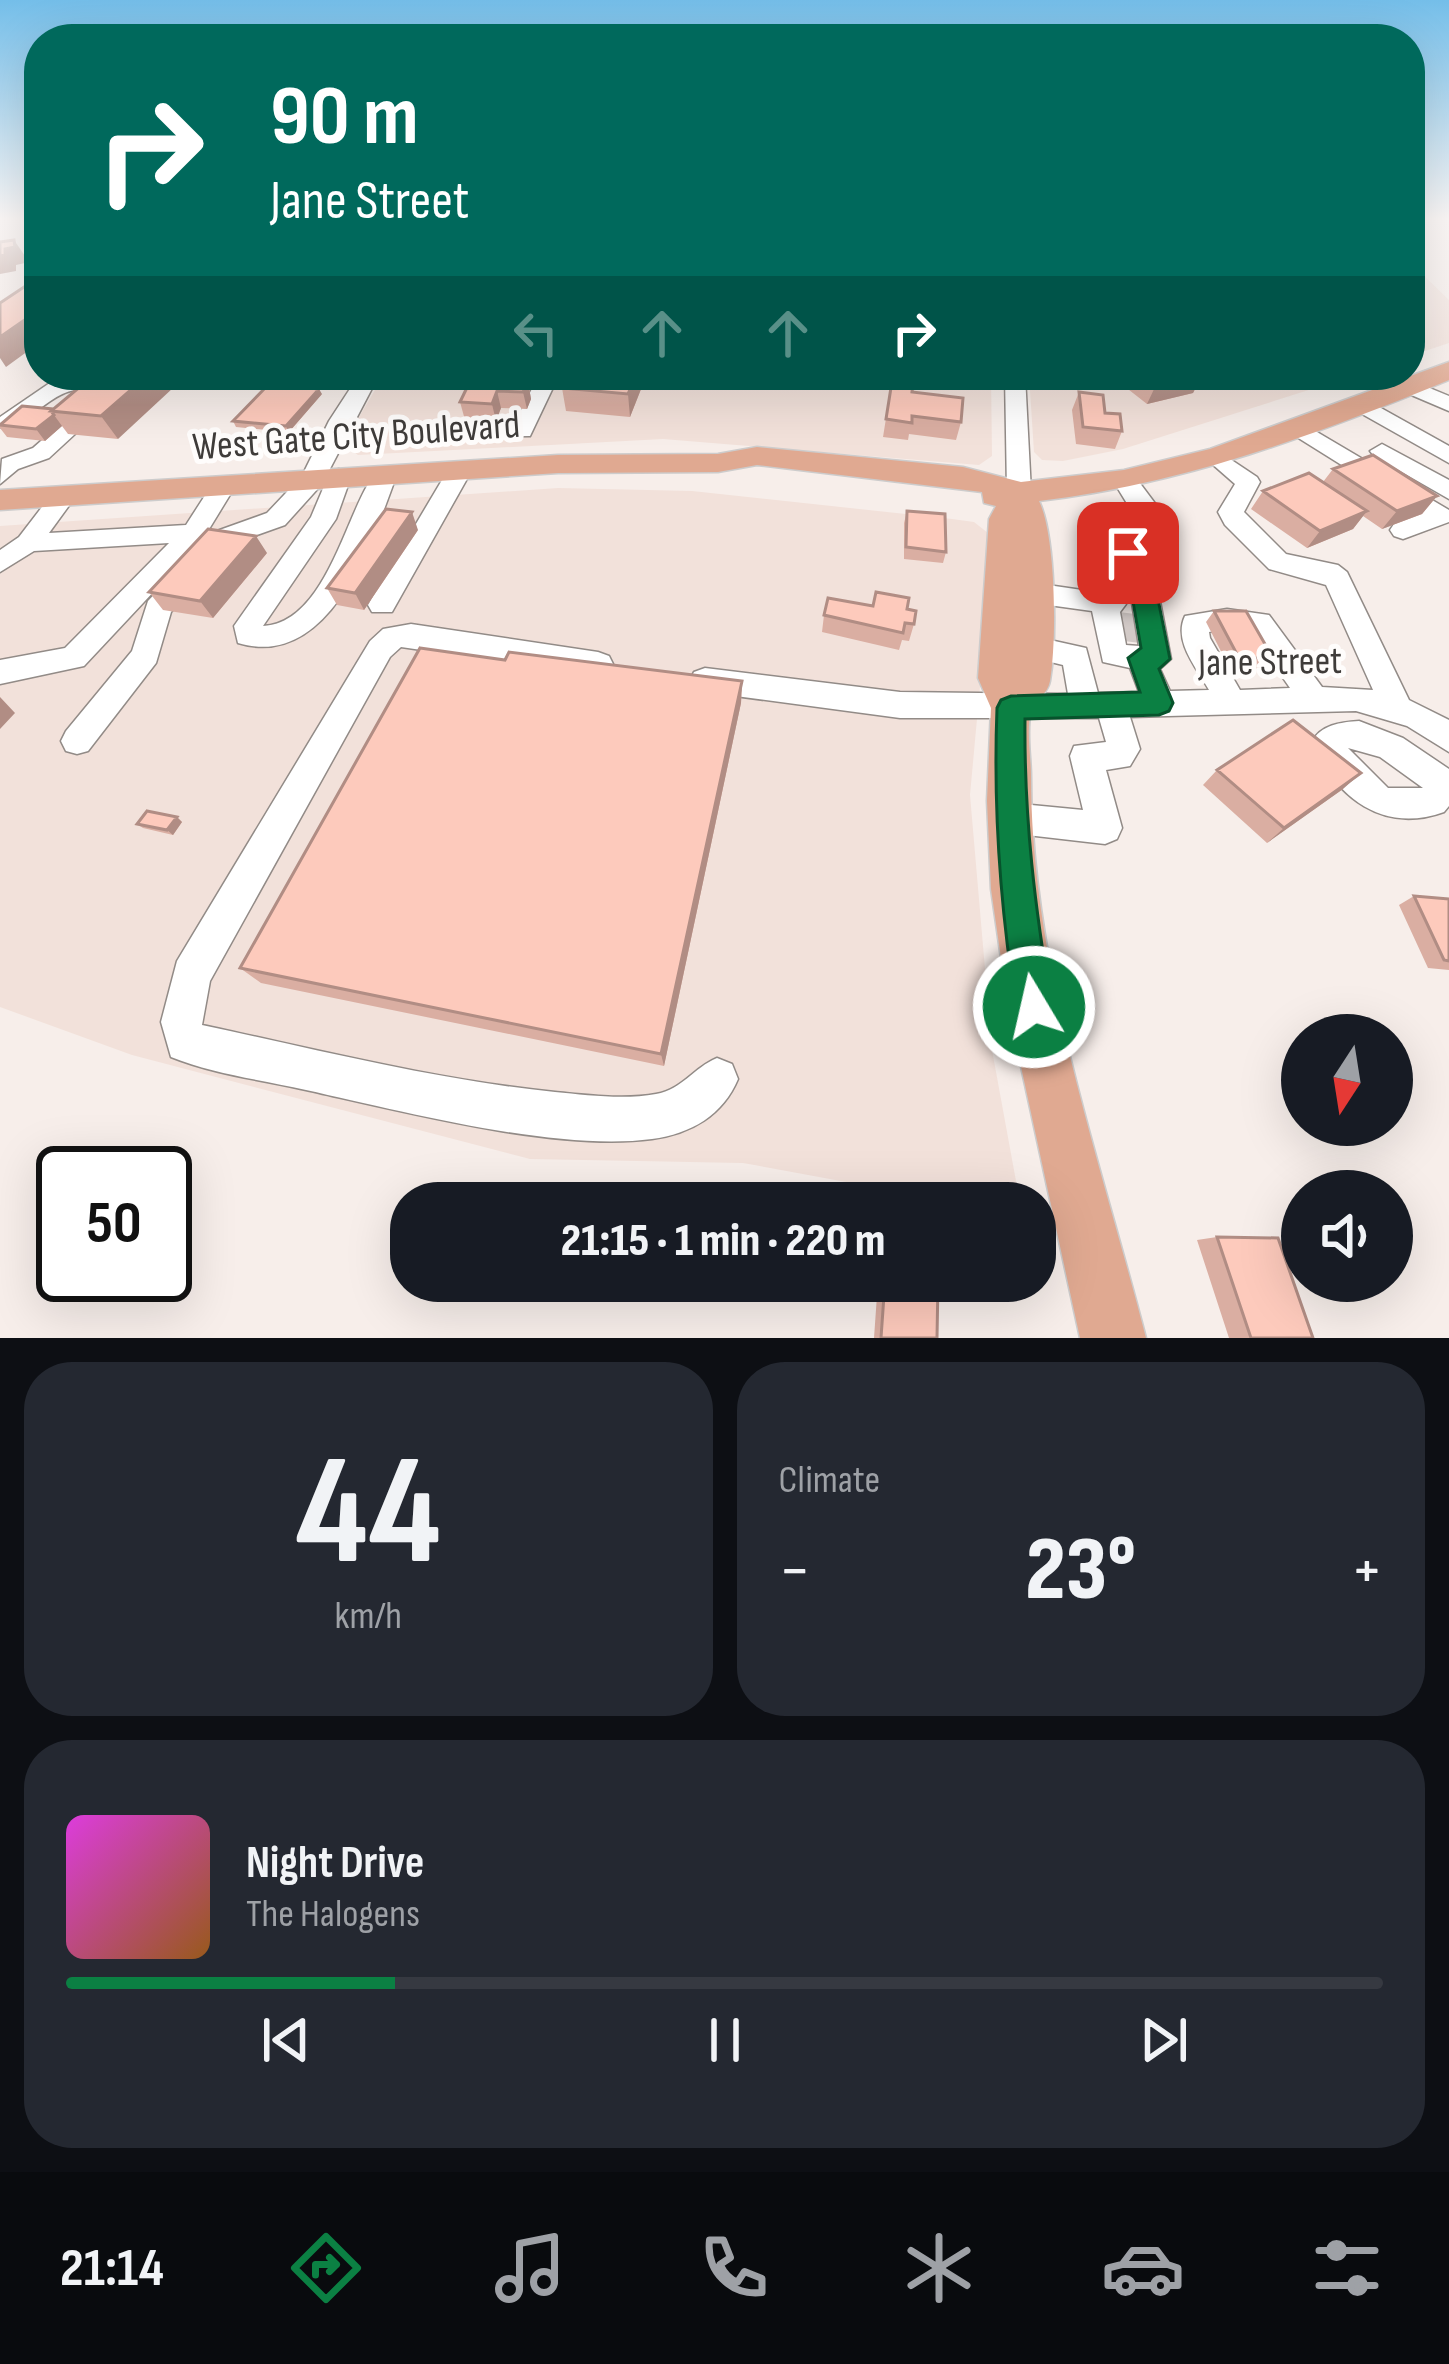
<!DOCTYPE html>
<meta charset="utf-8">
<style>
:root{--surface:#171b24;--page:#242831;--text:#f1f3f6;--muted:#9ea1a6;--line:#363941;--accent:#0b8043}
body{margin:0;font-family:"Sofia Sans Condensed",sans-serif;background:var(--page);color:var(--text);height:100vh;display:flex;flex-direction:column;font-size:45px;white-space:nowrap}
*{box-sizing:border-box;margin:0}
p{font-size:39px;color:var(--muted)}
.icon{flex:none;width:66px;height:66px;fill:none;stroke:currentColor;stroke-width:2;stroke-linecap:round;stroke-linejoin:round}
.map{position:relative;height:1338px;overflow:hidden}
.panel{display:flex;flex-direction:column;gap:24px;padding:24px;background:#0d0f14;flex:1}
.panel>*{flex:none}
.banner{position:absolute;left:24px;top:24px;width:1401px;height:366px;border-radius:48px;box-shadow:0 12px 48px #0002;background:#00695c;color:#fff;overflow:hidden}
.needle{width:78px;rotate:192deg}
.buttons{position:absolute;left:1281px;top:1014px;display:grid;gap:24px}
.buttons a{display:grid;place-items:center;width:132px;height:132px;border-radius:50%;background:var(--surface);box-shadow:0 12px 48px #0002;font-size:60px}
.speed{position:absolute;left:36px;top:1146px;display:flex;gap:24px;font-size:60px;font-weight:700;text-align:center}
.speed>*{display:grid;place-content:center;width:156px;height:156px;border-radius:50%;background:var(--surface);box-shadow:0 12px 48px #0002;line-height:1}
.speed .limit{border:6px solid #111;border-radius:18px;background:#fff;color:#111}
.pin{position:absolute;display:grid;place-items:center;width:102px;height:102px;color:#fff;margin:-51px;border-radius:24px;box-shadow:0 6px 18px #0006}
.me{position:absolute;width:132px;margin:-66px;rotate:351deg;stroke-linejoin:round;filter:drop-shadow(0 0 9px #0008)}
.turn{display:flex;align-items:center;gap:42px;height:252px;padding:0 48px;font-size:54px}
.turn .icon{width:156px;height:156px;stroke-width:2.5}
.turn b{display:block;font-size:84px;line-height:102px}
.lanes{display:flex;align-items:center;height:114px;padding:0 48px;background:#0003;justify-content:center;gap:60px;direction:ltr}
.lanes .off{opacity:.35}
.big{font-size:90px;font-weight:800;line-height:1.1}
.panel .widget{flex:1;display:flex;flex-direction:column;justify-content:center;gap:18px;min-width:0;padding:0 42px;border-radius:48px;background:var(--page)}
.panel .dial{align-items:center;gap:0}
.dial b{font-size:156px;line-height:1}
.song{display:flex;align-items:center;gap:36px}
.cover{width:144px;height:144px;border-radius:18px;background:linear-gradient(135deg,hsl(300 70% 55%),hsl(30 70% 35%))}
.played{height:12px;border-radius:6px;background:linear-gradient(90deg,var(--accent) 25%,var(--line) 25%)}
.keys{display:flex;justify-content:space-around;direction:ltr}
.heat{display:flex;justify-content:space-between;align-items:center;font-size:66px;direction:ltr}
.panel .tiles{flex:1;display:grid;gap:24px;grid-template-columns:1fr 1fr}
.widget:last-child{grid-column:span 2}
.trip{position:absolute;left:390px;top:1182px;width:666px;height:120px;border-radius:48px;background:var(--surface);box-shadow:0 12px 48px #0002;font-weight:800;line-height:120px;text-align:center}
.tabs{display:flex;height:192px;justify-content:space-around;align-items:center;background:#090b0e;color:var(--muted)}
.tabs .icon{width:84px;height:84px}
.tabs .on{color:var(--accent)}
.tabs b{font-size:54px;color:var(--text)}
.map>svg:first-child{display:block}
</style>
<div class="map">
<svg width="1449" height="1338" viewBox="0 0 1449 1338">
<rect width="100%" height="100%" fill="#f7eeea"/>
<path fill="#f2e1da" d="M1410,262L1449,300V343L1410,356Z
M384,375H991L992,456L979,465L663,439L358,455L343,444Z
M1029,375H1356L1123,449L1063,461L1042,460L1034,452Z
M558,488L692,491L952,519L974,522L988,533L993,545L970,795L992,1050L1020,1203H960L743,1163L530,1159L132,1055L0,1007V526Z"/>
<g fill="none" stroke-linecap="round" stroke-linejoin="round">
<path stroke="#d2cac7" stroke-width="28" stroke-dasharray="28 15" stroke-linecap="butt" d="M1108,566L1131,569
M1117,626L1142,629"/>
<defs>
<path id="minor" d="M359,375H379L322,484L285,525L232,544L171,612L156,663L88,751L77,754L66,751L61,741L66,731L132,651L148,601L214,532L267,513L302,476L329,421Z
M539,375H559L530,436L432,437L421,430L432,423L514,424Z
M1005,375H1025L1031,492L1019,500L1007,492Z
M60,376L108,378L113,399L49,458L18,469L0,484L2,459L33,448L91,397V388C44,388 32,430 0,427V417Z
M1410,380L1449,396V411L1402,391L1399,386Z
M1363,398L1449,446V463L1355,410V400Z
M1300,422L1449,510V522L1403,539L1394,536L1390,530L1394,524L1420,514L1292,434V424Z
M1382,444L1449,480V499L1374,456L1370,451Z
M1215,449L1257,477L1260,482L1244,512L1286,554L1338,565L1347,572L1409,700L1449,720V752L1407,726L1356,711L1130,717L1140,749L1130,766L1106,770L1122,828L1117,839L1105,844L1010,833L998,829L993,818L998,807L1010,803L1083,810L1070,756L1074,746L1106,742L1099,718H900L705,692L694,688L690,680L694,672L705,668L900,692L1068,694L1063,665L1022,655L1017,647L1022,639L1032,636L1086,648L1098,693L1139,692L1130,668L1103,662L1092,611L1034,603L1020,593L1034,583L1089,591L1080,533L1084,527L1139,523L1112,479L1124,471L1133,474L1166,518L1160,535L1148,538L1171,659L1160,669L1170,691L1209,690C1196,667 1173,641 1185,616L1227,609L1269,615L1322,687L1373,690L1326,585L1269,569L1225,525L1218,512L1235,484L1203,456ZM1107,542H1122L1139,646L1126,645L1120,612L1126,604L1117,595ZM1227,629L1251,632L1290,688L1240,690L1210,638L1209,632Z
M460,463L472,470L392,612H372L368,605L372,598L448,470Z
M385,467L397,474C373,540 330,671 238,643L234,626L311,517L330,472L339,469L351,477L336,519L263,626C335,623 351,478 385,467Z
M224,477L236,485L203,539L84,666L0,684V660L65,648L169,543L34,551L0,572V550L19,537L55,490L64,488L76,496L49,533L186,525L215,480Z
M411,624L598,652L609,656L613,664L609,672L598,676L401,647L390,657L210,981L202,1025C319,1050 436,1080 555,1092C587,1095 624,1100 656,1094C683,1089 693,1068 717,1058L732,1064L738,1079C723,1115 691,1134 652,1139C557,1152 401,1111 306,1090C262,1080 213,1074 171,1057L161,1022L177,961L370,641L383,629Z
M1359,721L1403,738L1449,769V806L1444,812C1383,834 1336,798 1312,742C1320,725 1341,722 1359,721ZM1348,748L1380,757L1423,788H1388Z"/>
<path id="major" d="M1449,362V380C1315,435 1184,484 1039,501C1056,536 1057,640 1050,681C1048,694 1035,700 1031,712C1026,729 1031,758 1031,776C1031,966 1099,1156 1146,1338H1080L1008,1007L991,889L987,801L991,708L978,678L989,519L996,506L984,503L982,492L757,465L718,472L558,473L0,510V490L558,455L718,454L757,447L963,467L1021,482L1124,470L1210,449Z"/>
</defs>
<use href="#minor" stroke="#928b87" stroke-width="3"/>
<use href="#major" stroke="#cdcccc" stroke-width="3"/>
<use href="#minor" fill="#fff" fill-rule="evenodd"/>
<use href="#major" fill="#e0a991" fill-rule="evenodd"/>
</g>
<path fill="#daaea2" d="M94,375L118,439L68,434L62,426L45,441L7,437L0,428V423L53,409Z
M473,375H532L529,381L505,380L528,382L531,399L527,409L501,408L496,421L465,420L460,402Z
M568,375H645V379L630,417L566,411L562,388Z
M893,375L912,392L961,422L956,440L909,434L908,440L883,437Z
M1110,375H1201L1193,393L1147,404Z
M1079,392L1105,413L1122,431L1115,449L1076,444L1072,410Z
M322,394L289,432L236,427L233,421Z
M1333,469L1437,496L1422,514L1382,529L1363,516L1353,529L1307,548L1251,509L1263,491L1323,482Z
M907,511L946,552L943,563L904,559V523Z
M418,530L364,610L337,605L327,588Z
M267,553L213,618L163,610L149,592Z
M873,606L907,609L914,624L909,641L902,640L899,650L822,632L824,615Z
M1214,611L1273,658L1264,669H1230L1206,622Z
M505,660L742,681L741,703L664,1066L261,983L240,968Z
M1217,770L1343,789L1267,843L1203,785Z
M177,817L182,822L173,835L143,828L137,824Z
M1414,896L1449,899V970L1428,968L1399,905Z
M1217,1237L1313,1338H1229L1197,1240Z
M878,1281H938L937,1338H874Z"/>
<path fill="#b18d84" d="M30,219L39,228V246H36L26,230H30L24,220Z
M14,240L25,256V263L16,265V271L0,274V256Z
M39,310V331H34L39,339V343L6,367L0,358V337Z
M148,375H187L118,439L101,416Z
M636,375H645V379L630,417L628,394Z
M1202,376L1193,393L1147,404L1155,387Z
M528,382L531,399L527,409L523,392Z
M319,389L322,394L289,432L286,426Z
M497,391L501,408L496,421L492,404Z
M54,415L62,426L45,441L36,429Z
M1437,496L1422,514L1382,529L1397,511Z
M1367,511L1353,529L1307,548L1320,531Z
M412,512L418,530L364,610L355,593Z
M256,536L267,553L213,618L200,601Z
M742,681L741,703L664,1066L661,1054Z
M0,697L15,713L0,729Z
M1361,773L1343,789L1267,843L1284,828Z
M177,817L182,822L173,835L167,830Z"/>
<path fill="#fdcabc" stroke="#b18d84" stroke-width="3" d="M24,218H39V228L26,230L30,219L24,220Z
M14,240L15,247L5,249V255L0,256V242Z
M39,277V310L0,337V303Z
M94,375H148L101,416L51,411Z
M473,375H502L499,381L528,382L523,392L497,391L492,404L460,402Z
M568,375H636L628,394L562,388Z
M893,375L914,377L912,392L963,398L961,422L912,416V423L886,419Z
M1140,375H1201L1202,376L1155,387Z
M269,384L319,389L286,426L233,421Z
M1079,392L1103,395L1105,413L1120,414L1122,431L1083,427Z
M22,406L53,409L51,411L54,415L36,429L0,425Z
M1373,455L1437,496L1397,511L1333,469Z
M1309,473L1367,511L1320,531L1263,491Z
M386,509L412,512L355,593L327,588Z
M907,511L945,514L946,552L906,547Z
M208,529L256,536L200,601L149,592Z
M876,592L909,598L907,609L916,611L914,624L905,623L903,633L824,615L828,598L873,606Z
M1214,611H1246L1273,658H1239Z
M420,648L505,660L509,652L742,681L661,1054L240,968Z
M1293,720L1361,773L1284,828L1217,770Z
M147,811L177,817L167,830L137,824Z
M1414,896L1449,899V961L1444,960Z
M1217,1237L1278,1238L1313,1338H1251Z
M885,1281H938L937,1338H881Z"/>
<linearGradient id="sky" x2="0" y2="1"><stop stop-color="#74bee9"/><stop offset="0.54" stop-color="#fbf7f6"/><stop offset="1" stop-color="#fbf7f6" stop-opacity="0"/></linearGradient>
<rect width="1449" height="405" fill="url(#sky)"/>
<path fill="#0b8043" stroke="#07532c" stroke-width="3" d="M1128,545L1146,549L1149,554L1170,659L1159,669L1173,703L1169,711L1159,715L1025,719C1024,818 1035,910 1052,1007L1047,1020L1034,1026L1021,1020L1016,1007C1000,906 993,810 997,708L1001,700L1011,696L1140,692L1128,658L1141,648L1126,561L1116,553Z"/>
<g text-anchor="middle" stroke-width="10" stroke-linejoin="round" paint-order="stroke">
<g font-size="39" fill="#3f3c3a" stroke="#fffdfc">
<text transform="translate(356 434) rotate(-4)" y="14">West Gate City Boulevard</text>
<text transform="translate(1270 660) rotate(-1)" y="14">Jane Street</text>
</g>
</g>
</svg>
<div class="buttons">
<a><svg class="needle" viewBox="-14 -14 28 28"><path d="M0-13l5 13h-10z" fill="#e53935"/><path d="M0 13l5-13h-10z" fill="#9ea1a6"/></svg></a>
<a><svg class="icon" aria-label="sound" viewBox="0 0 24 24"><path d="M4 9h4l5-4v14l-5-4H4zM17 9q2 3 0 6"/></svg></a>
</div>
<div class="speed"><div class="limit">50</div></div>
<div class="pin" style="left:1128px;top:553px;background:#d93025"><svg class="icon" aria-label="arrive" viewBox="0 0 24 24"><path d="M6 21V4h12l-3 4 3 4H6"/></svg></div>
<svg class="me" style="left:1034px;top:1007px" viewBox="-20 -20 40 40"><circle r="17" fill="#0b8043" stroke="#fff" stroke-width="3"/><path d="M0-11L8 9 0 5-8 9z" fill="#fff"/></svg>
<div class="trip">21:15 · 1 min · 220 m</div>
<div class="banner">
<div class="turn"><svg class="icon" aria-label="right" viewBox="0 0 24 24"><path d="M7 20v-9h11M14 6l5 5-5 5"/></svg><div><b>90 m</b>Jane Street</div></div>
<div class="lanes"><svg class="icon off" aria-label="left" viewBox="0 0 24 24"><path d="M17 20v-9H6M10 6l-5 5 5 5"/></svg><svg class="icon off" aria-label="ahead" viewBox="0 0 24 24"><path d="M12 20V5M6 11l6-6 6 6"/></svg><svg class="icon off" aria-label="ahead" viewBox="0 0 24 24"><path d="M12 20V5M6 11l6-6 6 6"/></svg><svg class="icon" aria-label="right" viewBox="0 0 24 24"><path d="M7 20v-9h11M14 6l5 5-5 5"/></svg></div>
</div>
</div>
<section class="panel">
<div class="tiles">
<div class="widget dial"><b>44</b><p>km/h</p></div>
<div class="widget"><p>Climate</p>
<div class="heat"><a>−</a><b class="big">23°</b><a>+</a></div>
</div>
<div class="widget">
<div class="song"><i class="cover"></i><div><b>Night Drive</b><p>The Halogens</p></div></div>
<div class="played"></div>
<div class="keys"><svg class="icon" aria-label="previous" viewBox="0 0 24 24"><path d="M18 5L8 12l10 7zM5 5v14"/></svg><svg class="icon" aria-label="pause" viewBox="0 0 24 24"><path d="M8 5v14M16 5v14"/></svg><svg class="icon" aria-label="next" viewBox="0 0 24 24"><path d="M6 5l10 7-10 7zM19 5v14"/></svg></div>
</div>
</div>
</section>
<nav class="tabs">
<b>21:14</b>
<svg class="icon on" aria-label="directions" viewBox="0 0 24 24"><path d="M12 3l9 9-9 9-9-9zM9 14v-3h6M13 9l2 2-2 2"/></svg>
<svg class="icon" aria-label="music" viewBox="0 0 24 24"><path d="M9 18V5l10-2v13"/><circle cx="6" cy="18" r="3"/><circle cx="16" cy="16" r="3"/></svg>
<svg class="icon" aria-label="phone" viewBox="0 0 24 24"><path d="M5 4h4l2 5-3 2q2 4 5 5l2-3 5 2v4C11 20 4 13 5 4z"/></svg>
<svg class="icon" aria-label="climate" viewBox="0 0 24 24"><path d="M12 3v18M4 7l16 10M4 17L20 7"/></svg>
<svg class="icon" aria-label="car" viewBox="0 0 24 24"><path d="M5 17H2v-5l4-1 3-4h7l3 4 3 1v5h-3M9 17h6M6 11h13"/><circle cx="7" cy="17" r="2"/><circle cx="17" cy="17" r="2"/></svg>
<svg class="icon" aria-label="filters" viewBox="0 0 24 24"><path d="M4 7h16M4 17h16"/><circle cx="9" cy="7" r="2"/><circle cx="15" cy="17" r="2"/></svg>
</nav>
